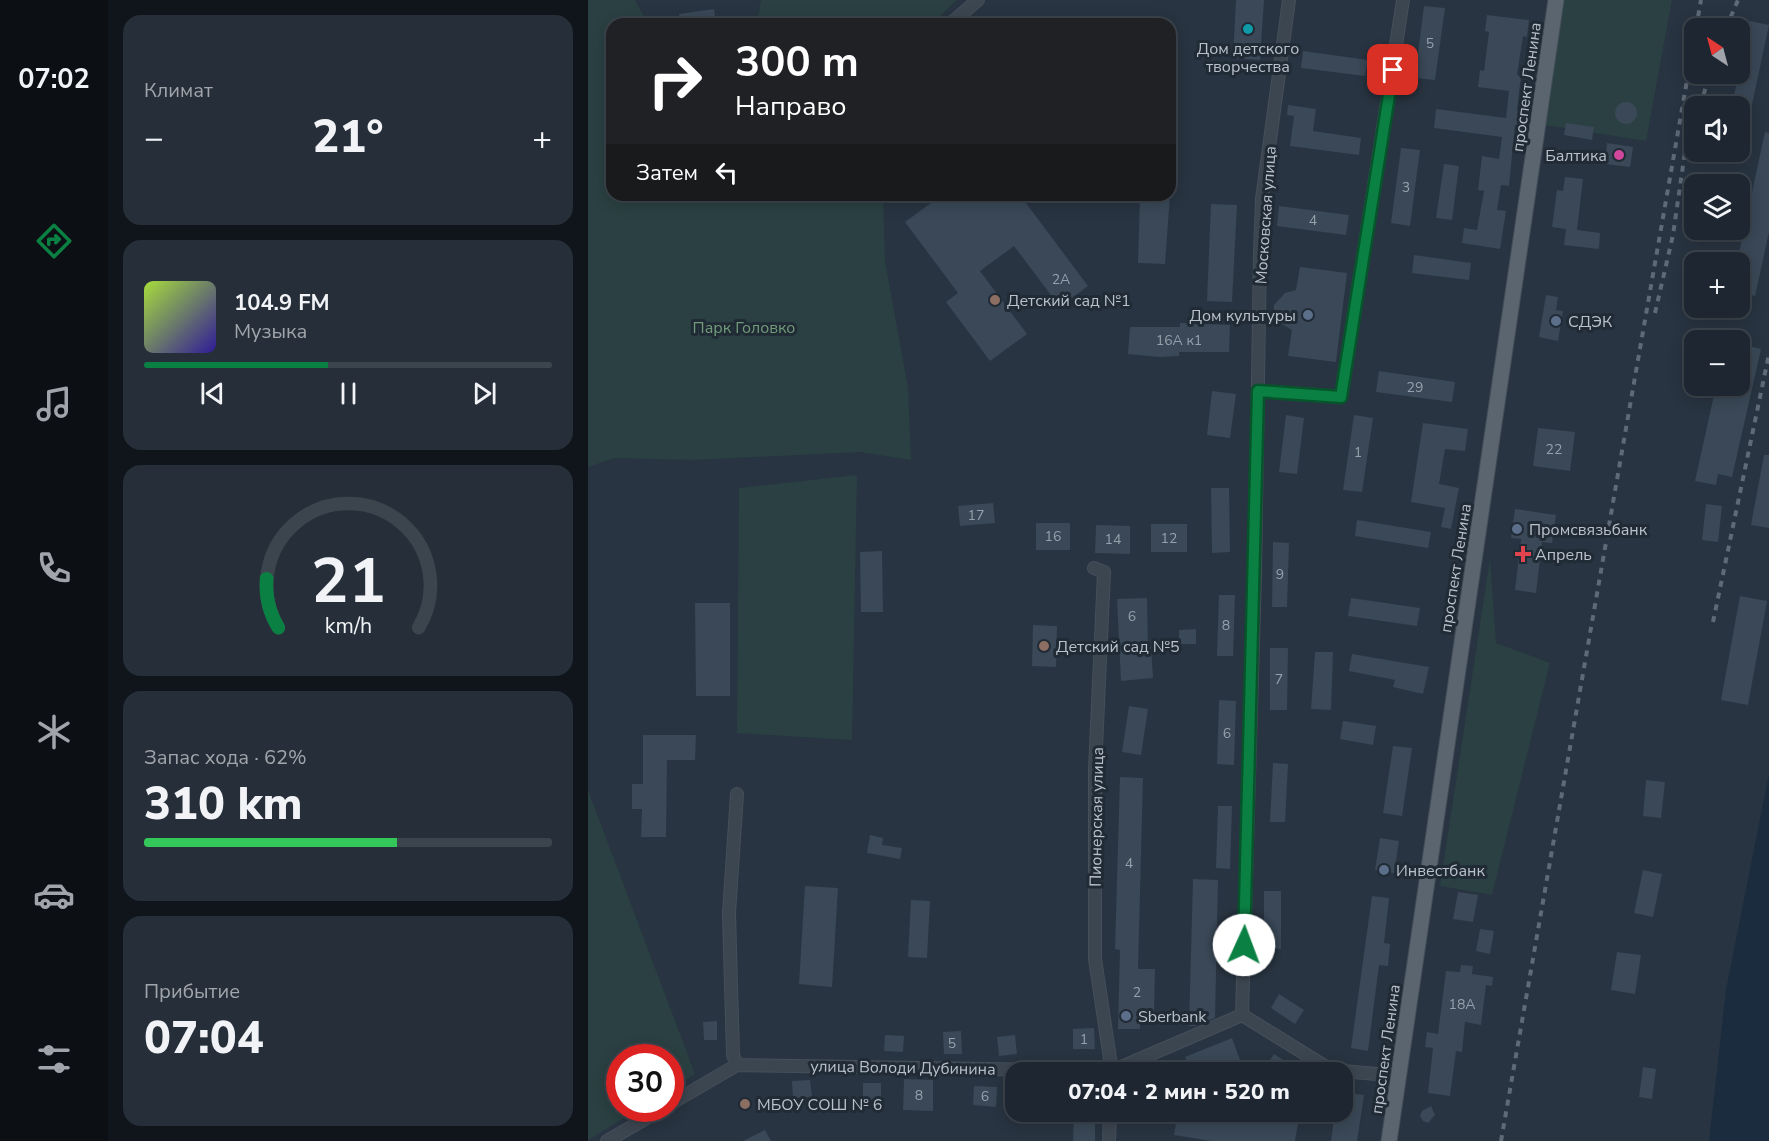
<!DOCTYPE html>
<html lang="ru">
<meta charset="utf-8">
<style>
:root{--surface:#1e2731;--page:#262f39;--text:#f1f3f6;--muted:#a1a5ab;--line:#3c444d;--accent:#0b8043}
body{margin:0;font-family:"Nunito Sans",sans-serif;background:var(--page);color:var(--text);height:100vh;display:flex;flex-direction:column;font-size:22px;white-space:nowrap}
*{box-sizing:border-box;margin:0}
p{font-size:20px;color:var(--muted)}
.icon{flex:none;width:33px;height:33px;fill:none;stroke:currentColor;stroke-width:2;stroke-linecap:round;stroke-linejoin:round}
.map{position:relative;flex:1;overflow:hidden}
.drawer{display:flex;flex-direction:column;gap:15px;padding:15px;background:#10151b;width:480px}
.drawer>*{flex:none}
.hud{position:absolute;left:18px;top:18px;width:570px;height:183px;border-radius:18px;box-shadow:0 3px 15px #0003,0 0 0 2px var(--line);background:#202124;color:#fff;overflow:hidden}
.needle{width:39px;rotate:324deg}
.controls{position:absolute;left:1096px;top:18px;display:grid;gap:12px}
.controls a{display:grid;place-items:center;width:66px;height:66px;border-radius:12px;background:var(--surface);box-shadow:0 3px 15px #0003,0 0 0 2px var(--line);font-size:30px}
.speed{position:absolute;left:18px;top:1044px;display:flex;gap:12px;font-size:30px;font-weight:700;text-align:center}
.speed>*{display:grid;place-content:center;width:78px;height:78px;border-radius:50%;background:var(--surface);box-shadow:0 3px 15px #0003,0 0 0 2px var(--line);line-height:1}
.speed .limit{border:9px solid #d22;background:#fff;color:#111}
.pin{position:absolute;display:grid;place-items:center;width:51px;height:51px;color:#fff;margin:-26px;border-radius:12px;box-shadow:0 3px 9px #0006}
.me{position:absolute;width:66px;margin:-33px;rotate:2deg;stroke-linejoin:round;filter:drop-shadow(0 0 4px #0008)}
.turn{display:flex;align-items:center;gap:21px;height:126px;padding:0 30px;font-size:27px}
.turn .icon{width:78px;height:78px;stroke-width:2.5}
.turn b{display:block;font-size:42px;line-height:51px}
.then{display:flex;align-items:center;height:57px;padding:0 30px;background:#0003;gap:12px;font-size:22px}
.big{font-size:45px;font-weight:800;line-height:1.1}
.drawer .card{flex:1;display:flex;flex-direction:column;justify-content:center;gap:9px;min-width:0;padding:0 21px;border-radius:18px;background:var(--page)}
.drawer .dial{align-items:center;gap:0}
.dial svg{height:156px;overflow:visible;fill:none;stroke:var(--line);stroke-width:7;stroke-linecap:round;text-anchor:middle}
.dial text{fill:var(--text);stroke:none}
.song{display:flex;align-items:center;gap:18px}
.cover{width:72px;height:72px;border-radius:9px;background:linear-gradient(135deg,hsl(80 70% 55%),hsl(250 70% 35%))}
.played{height:6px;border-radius:3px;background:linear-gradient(90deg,var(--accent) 45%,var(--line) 45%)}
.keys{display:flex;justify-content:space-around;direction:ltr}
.heat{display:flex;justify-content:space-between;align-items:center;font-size:33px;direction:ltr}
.charge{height:9px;border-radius:4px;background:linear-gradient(90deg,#34c759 62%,var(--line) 0)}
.trip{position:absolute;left:417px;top:1062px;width:348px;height:60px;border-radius:18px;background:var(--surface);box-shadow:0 3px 15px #0003,0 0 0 2px var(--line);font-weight:800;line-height:60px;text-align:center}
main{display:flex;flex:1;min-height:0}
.tabs{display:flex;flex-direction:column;width:108px;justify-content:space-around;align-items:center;background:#0c1014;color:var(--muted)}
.tabs .icon{width:42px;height:42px}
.tabs .active{color:var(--accent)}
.tabs b{font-size:27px;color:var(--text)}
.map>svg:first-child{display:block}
</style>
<main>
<nav class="tabs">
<b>07:02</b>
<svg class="icon active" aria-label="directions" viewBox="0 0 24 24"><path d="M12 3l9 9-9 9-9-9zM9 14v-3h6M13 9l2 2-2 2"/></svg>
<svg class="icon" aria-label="music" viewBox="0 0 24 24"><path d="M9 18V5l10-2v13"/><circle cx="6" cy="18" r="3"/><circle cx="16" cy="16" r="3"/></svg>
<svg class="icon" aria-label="phone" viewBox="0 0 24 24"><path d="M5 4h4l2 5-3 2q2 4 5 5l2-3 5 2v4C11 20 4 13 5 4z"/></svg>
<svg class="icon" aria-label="climate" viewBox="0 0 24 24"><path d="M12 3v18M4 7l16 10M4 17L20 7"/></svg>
<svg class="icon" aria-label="car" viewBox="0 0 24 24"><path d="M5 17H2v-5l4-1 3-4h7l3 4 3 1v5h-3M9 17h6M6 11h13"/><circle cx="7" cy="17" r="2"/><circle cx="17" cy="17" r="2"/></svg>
<svg class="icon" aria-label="filters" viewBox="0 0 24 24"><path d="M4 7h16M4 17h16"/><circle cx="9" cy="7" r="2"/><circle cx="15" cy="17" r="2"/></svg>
</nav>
<section class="drawer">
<div class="card"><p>Климат</p>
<div class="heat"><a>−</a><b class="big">21°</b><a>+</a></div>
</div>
<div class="card">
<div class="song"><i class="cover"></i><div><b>104.9 FM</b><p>Музыка</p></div></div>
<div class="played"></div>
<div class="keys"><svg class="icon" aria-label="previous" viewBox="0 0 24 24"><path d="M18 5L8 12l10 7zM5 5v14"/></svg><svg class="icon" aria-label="pause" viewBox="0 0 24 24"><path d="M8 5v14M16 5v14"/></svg><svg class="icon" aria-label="next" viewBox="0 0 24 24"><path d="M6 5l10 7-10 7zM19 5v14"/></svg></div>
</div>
<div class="card dial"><svg viewBox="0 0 100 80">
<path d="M14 69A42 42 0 1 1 86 69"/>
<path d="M14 69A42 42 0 0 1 8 44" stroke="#0b8043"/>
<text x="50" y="56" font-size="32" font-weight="700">21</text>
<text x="50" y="72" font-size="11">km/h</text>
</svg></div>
<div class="card"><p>Запас хода · 62%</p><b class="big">310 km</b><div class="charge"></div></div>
<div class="card"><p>Прибытие</p><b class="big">07:04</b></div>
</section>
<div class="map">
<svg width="1181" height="1141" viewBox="0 0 1181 1141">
<rect width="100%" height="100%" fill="#283441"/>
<path fill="#2a4042" d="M0,0H47L60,24H24V195H295L297,261L320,388L323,460L272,452L103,460L27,458L0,467Z
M173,0H369L344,24H169Z
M976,0H1084L1058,141L957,125Z
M269,475L264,740L149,733L151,488Z
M902,559L908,643L962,663L904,895L852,886Z
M0,790L107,1074L83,1090L82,1058H32V1108L51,1109L0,1140Z"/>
<path fill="#1b2c3f" d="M1181,774V1141H1121L1138,990Z"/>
<path fill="#3a4857" d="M648,0H676L672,60L645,58Z
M836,6L857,8L847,80L827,78Z
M126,9L128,24H92L91,14Z
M899,15L941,20L939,37L935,36L929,75L933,76L929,110L936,111L934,125H927L921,186L913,185L909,210L918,211L912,249L874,243L876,228L889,230L896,191L890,190L894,156L911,159L914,137L846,128L848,109L918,118L921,91L890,87L892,70L896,71L901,32L897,31Z
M1162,21L1181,25L1163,109L1144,105Z
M715,51L780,60L777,76L713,68Z
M1027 113a11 11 0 1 1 22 0a11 11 0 1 1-22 0Z
M700,105L728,109L725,131L773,138L771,155L702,146L706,116L699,115Z
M978,123L1006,127L1004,140L976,135Z
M1177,132L1181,133V232L1167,296L1152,292V262H1149Z
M1019,143L1045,147L1042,167L1017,164Z
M813,148L832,150L822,226L803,223Z
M856,164L871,166L864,220L848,218Z
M977,177L995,179L989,230L1012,233L1011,249L976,245L978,229L964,227L969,190L975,191Z
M354,195H432L500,286L472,307L426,246L392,271L439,334L402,361L358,302L370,293L317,222Z
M552,195H582L577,264L550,263Z
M623,204L649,205L644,302L619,301Z
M691,206L761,215L758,235L689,226Z
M826,255L883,263L881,280L824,273Z
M712,267L759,273L748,362L700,356L704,330L691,322L686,314V305L697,293L708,290Z
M958,295L970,297L968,310L975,311L970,341L951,337Z
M592,323L642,325L641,352H591V356L571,357L540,354L542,327H592Z
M1152,344L1173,349L1144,477L1130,474L1128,485L1107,481L1128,386H1152Z
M791,371L867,382L864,402L788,392Z
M624,391L648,394L642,438L619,435Z
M698,415L716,418L709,474L691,472Z
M766,415L785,418L774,492L755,490Z
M835,423L880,429L877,451L857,449L851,484L871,488L863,529L853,527L857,508L823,502Z
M950,428L987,432L982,471L945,466Z
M1176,455H1181V528L1163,525Z
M623,488H641L642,552L624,553Z
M405,503L407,523L372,526L370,506Z
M1118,504L1134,506L1130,542L1114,540Z
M927,509L968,515L964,543L954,542L948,593L927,590L933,539L923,538Z
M769,520L843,532L840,548L767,536Z
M448,523H482V550H448Z
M563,524H599V552H563Z
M508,525L542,526V554L507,553Z
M685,542L701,543L699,607H684Z
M294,551L295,612H273L272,552Z
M631,595H647L645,656H629Z
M1152,596L1179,601L1160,705L1133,700Z
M559,598L560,647H563L565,678L533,681L529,599Z
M763,598L832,608L829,626L760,616Z
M107,603H142V696H108Z
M445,625L469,626L468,667L444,666Z
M608,629V644H591V630Z
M682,648H700L699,710H682Z
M727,652H745L743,710L723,709Z
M764,654L841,667L835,694L805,687L807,680L761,671Z
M631,700L648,701L646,765L629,764Z
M541,706L560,709L553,755L534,752Z
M755,721L788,726L785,745L752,739Z
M55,735H108L107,760H79L78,837H53L54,809H44V784H55Z
M805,746L824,748L814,816L795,813Z
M685,763L700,764L697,822H682Z
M532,777L555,778L550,969H567L566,1014H552V1029H530L532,950L527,949Z
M1058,780L1077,782L1073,818L1055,816Z
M630,806H644L642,869L628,868Z
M282,835L295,838L294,845L314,848L312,859L279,853Z
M792,838L811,841L806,873L787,870Z
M1055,870L1074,874L1065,917L1046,913Z
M605,879L630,880L627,1018L607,1026H601Z
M217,886L250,888L244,987L211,984Z
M676,891H693V949L676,948Z
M870,892L890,895L885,922L865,919Z
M784,896L801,898L796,943L802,944L800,966L791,965L780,1051L763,1048Z
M323,900L342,901L339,958L320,957Z
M892,929L906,931L902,954L888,951Z
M1029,952L1053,955L1047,994L1023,990Z
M873,965L885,966L884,974L905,977L904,986L898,985L893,1025L877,1022L874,1052L868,1051L862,1096L840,1093L845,1048L837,1047L839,1032L850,1034L858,971L872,972Z
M691,994L716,1010L707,1024L683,1008Z
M129,1021V1040H116L115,1022Z
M506,1028L507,1049H485V1029Z
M373,1031L374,1054H356L355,1032Z
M297,1035L316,1036L315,1052L296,1051Z
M427,1035L429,1054L411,1056L409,1037Z
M644,1038L652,1060L622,1072H603L597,1057Z
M686,1054L714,1072H674Z
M1055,1067L1068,1069L1064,1099L1051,1097Z
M316,1079L345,1080V1111L315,1110Z
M222,1080L224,1097L205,1098L204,1081Z
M275,1083H293V1100H275Z
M386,1086L409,1087L408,1107L385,1105Z
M754,1092L776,1095L769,1141H743L747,1112H754Z
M843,1106L847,1115L840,1123L835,1121L832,1116L834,1111Z
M486,1112H507V1141H485Z
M590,1112H712L707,1141H623L586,1135Z
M177,1130L183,1141H155Z"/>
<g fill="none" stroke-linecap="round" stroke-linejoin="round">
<defs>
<path id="minor" d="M701,0L674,199L672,251L667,574L654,1015L743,1070L811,1076
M362,24L390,0
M670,391L753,397L815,0
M506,568L516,572L507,770V959L524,1072
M149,794L141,913L145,1055L149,1065
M82,1104L149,1065L524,1071L654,1015
M19,1141L76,1108
M521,1141L522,1112"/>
<path id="major" d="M801,1141L968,0"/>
</defs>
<use href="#minor" stroke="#454f5a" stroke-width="14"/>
<use href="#major" stroke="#454f5a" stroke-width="17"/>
<use href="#minor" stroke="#3c4651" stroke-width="12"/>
<use href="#major" stroke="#5a6570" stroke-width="15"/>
<path stroke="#5e6a77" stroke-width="4" stroke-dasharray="6 6" stroke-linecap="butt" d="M1108,28L1113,0
M1138,28L1150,0
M1112,106L1122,74
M1067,313L1085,235L1101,124
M1125,622L1181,354
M913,1141L1107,35"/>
</g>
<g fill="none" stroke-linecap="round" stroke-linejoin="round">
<defs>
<path id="route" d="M656,945L670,391L753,397L805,70"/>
</defs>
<use href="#route" stroke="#07532c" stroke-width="15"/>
<use href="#route" stroke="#0b8043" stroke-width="10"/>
</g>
<circle fill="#0f9aa8" stroke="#202b36" stroke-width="2" cx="660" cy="29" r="6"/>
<circle fill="#d1479c" stroke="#202b36" stroke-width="2" cx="1031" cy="155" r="6"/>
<g fill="#8d6e63" stroke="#202b36" stroke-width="2">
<circle cx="407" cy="300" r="6"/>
<circle cx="456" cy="646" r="6"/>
<circle cx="157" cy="1104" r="6"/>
</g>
<g fill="#5c6f8a" stroke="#202b36" stroke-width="2">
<circle cx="720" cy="315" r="6"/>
<circle cx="968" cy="321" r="6"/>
<circle cx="929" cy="529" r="6"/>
<circle cx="796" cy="870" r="6"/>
<circle cx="538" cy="1016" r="6"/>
</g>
<path fill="#e0444e" stroke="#202b36" stroke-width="2" d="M932 545h6v6h6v6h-6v6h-6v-6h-6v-6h6z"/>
<g text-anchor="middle" stroke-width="6" stroke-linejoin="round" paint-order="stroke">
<g font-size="14" fill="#97a1ac">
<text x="842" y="48">5</text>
<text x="818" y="192">3</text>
<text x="725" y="225">4</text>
<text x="473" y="284">2А</text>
<text x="591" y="345">16А к1</text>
<text x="827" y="392">29</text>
<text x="966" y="454">22</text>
<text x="770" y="457">1</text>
<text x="388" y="520">17</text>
<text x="465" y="541">16</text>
<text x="581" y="543">12</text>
<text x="525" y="544">14</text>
<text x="692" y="579">9</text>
<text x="544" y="621">6</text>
<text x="638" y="630">8</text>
<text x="691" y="684">7</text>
<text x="639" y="738">6</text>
<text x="541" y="868">4</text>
<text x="549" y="997">2</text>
<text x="874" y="1009">18А</text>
<text x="496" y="1044">1</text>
<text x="364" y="1048">5</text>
<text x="331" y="1100">8</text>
<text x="397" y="1101">6</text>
</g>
<g font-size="16" fill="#b9c1cb" stroke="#202b36" text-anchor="start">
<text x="660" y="54" text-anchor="middle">Дом детского<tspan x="660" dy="18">творчества</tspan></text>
<text x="1019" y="161" text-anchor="end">Балтика</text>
<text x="419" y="306">Детский сад №1</text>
<text x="708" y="321" text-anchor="end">Дом культуры</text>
<text x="980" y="327">СДЭК</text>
<text x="941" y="535">Промсвязьбанк</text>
<text x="947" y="560">Апрель</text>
<text x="468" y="652">Детский сад №5</text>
<text x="808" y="876">Инвестбанк</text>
<text x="550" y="1022">Sberbank</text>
<text x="169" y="1110">МБОУ СОШ № 6</text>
</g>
<g font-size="16" fill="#b9c1cb" stroke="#202b36">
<text transform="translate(938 87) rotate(-82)" y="6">проспект Ленина</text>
<text transform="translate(677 215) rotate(-86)" y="6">Московская улица</text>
<text transform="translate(867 568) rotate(-81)" y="6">проспект Ленина</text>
<text transform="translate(508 817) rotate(-89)" y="6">Пионерская улица</text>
<text transform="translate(797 1049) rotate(-82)" y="6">проспект Ленина</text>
<text transform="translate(315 1067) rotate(1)" y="6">улица Володи Дубинина</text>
</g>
<g font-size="16" fill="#719b78" stroke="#202b36">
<text x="156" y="333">Парк Головко</text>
</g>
</g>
</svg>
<div class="controls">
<a><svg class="needle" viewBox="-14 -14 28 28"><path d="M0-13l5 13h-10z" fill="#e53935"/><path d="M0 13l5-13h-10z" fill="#a1a5ab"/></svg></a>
<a><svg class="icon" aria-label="sound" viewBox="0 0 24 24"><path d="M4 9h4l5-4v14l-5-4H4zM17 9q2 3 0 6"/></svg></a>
<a><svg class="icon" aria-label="layers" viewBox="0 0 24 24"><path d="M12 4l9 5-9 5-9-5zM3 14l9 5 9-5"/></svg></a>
<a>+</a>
<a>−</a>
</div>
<div class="speed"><div class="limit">30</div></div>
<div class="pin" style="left:805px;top:70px;background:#d93025"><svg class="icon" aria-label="arrive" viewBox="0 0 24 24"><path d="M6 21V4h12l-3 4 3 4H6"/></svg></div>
<svg class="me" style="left:656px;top:945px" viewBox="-20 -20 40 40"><circle r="19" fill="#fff"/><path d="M0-13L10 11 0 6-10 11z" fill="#0b8043"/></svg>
<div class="trip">07:04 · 2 мин · 520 m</div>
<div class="hud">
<div class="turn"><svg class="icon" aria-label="right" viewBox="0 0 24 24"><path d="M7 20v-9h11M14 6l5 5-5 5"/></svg><div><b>300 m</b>Направо</div></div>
<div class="then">Затем<svg class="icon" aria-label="left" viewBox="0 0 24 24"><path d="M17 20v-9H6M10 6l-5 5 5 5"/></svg></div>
</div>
</div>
</main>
